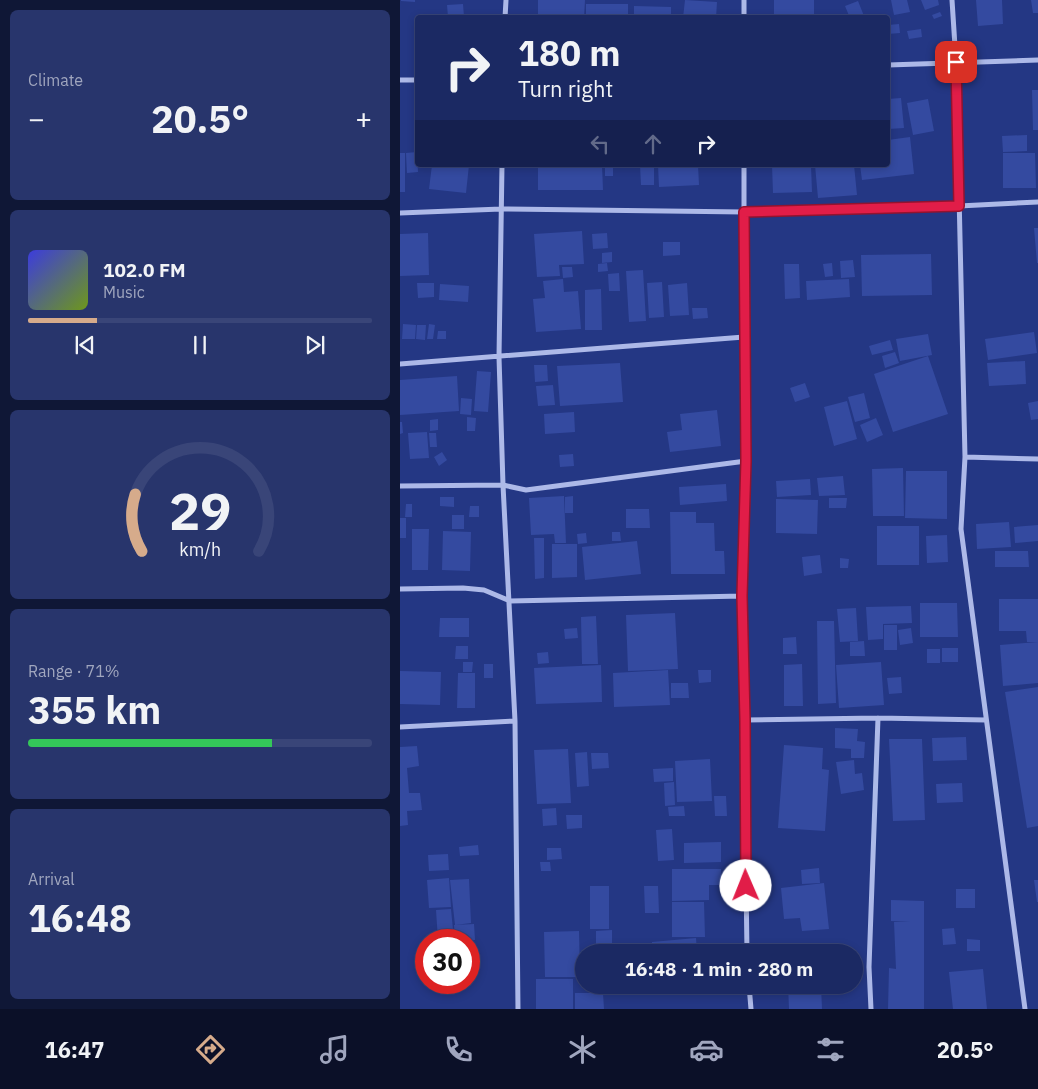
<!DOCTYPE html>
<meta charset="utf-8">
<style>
:root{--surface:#1b2963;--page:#28356c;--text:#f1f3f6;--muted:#a0a6be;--line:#394578;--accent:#d6ab8b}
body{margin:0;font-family:"IBM Plex Sans",sans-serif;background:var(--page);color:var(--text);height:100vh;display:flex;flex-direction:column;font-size:19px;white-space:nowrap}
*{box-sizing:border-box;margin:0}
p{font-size:16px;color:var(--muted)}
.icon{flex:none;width:28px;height:28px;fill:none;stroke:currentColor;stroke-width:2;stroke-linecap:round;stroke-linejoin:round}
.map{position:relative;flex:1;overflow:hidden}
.panel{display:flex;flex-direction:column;gap:10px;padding:10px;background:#0f1736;width:400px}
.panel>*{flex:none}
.guide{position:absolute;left:15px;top:15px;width:475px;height:152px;border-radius:5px;box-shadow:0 2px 8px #0003,0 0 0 1px var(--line);background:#1b2963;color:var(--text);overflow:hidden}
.speed{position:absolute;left:15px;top:929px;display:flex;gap:10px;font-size:25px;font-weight:700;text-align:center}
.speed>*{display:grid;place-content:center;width:65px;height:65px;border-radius:50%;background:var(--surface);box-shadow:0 2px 8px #0003,0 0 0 1px var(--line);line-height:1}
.speed .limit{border:8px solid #d22;background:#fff;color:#111}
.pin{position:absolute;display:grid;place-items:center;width:42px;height:42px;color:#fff;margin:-21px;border-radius:10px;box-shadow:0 2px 8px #0006}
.me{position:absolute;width:55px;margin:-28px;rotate:359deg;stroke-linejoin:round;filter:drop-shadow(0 0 4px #0008)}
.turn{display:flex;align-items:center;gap:18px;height:105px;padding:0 20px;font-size:22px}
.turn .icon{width:65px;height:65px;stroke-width:2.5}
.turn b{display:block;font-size:35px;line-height:42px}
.lanes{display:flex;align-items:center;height:48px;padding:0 20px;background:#0003;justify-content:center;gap:25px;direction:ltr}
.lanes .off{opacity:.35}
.big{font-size:38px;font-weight:800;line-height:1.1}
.panel .tile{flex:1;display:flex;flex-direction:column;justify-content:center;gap:8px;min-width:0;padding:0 18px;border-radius:8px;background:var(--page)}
.panel .dial{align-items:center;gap:0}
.dial svg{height:130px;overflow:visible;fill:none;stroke:var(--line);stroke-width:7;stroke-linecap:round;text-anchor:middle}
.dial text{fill:var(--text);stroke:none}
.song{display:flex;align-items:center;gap:15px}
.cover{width:60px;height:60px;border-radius:8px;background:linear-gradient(135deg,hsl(240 70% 55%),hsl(80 70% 35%))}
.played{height:5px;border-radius:2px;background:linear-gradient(90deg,var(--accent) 20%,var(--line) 20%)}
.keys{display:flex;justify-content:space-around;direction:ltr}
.heat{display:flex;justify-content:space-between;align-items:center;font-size:28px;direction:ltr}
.charge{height:8px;border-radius:4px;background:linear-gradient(90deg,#34c759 71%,var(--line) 0)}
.trip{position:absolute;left:175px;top:944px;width:288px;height:50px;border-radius:25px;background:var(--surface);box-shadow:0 2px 8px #0003,0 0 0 1px var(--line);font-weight:800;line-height:50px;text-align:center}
.tab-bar{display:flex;height:80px;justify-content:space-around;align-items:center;background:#0b1028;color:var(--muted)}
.tab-bar .icon{width:35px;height:35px}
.tab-bar .on{color:var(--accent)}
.tab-bar b{font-size:22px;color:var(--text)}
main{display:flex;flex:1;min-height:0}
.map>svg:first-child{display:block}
</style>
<main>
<section class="panel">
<div class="tile"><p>Climate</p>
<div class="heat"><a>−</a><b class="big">20.5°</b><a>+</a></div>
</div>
<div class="tile">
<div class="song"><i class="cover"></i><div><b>102.0 FM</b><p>Music</p></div></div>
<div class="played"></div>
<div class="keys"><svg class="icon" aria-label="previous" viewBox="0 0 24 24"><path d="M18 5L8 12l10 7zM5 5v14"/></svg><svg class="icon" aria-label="pause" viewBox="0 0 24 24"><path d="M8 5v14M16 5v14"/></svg><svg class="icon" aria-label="next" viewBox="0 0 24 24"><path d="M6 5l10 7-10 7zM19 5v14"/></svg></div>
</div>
<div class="tile dial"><svg viewBox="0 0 100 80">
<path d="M14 69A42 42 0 1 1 86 69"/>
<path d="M14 69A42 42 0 0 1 10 34" stroke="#d6ab8b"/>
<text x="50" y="56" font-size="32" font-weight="700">29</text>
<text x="50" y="72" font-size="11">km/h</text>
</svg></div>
<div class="tile"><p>Range · 71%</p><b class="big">355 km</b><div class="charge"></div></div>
<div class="tile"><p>Arrival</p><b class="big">16:48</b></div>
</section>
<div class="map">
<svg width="638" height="1009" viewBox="0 0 638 1009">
<rect width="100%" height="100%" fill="#243784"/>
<path fill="#344aa0" d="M1,0H15V2L1,1Z
M138,0H185L184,18H138Z
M285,0L317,2L316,18H283Z
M374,0H414V18H374Z
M491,0H507L510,12L494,15Z
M521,0H538L539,5L525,10Z
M576,0H602L603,24L578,26Z
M631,0H638V13H633Z
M458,1L464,16L450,18L445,6Z
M63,4L64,17H48L47,5Z
M186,4H228V18H186Z
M234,6L271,7V18H234Z
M540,12L542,16L534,19L532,15Z
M499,24L500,33L488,34V25Z
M521,29L522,37L509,39L507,31Z
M632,90H638V130H633Z
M501,98L504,128L488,129V99Z
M528,99L534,131L513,135L507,103Z
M627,135V151L603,152L602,136Z
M510,137L514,174L462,180L460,165H488V140Z
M17,152L18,172L7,173L6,153Z
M0,153H5V192H0Z
M603,153H635L636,188H603Z
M32,165H69L66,193L29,189Z
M138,165H158V167H166V165H177V167L202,165L203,190H138Z
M205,165H213V176H205Z
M240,165H254V185H241Z
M258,165H298L299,185L259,187Z
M372,165H411L412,192L373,193Z
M415,165H454L457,195L418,198Z
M634,228H638V263H637Z
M182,231L184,264L159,265L160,276L137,277L134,234Z
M28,233L29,275L0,276V234Z
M207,233L208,248L193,249L192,234Z
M263,242H280V255L263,256Z
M212,252V262L202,263V253Z
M531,254L532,295L462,296L461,255Z
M453,260L455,277L441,278L440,261Z
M207,263L208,271L198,272V264Z
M432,263L433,276L425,277L423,264Z
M384,264H399L400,298L385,299Z
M162,267H172L173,277L163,278Z
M243,270L246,321L229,322L226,271Z
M219,273L220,291H209L208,274Z
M163,279L164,292L178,291L181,329L136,332L133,299L145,298L143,281Z
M449,279L450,297L407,300L406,281Z
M262,282L264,317L249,318L247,283Z
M17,283H34V297L18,298Z
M287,283L289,315L270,316L268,285Z
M40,284L69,286L68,302L39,300Z
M201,289L202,330H185V290Z
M292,308H307L308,318L293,319Z
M3,324L16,325L15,339H2Z
M29,324L35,325L33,339H27Z
M17,325H26L25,340L16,339Z
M38,331H46V339H37Z
M634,332L637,353L588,360L585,339Z
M528,334L532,355L500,361L496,339Z
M490,340L493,350L472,355L469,346Z
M495,352L499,363L485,368L482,356Z
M528,356L548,414L493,432L474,374Z
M625,361L626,384L589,386L587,363Z
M220,363L223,402L160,406L157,366Z
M134,365H147L148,381L135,382Z
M77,371L91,372L88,412L74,411Z
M57,376L59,411L0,415V380Z
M405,383L410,397L395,402L390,388Z
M153,385L155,405L138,406L136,386Z
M464,393L470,418L455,422L448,397Z
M61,398L72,399L71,415L60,414Z
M447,401L457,439L434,446L424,407Z
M638,401V419L631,420L628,403Z
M317,410L321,446L270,452L267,432L282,430L280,414Z
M174,412L175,432L145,434L144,414Z
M67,417L76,418L75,431H67Z
M476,418L483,435L467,442L460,425Z
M38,419V430L30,431V420Z
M0,422H2L3,433L0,434Z
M27,432L29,458L10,459L8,433Z
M29,433H36L37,447H30Z
M42,452L47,460L39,466L34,457Z
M173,454L174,466L160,467L159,455Z
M503,468L504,516H473L472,469Z
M506,471H547V519L505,518Z
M443,476L445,495L419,496L417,478Z
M410,479L411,495L377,497L376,481Z
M326,484L327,501L280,505L279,487Z
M164,496L166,543H155L154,534L131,535L129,498Z
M173,496V513H165V497Z
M40,497H54V507L40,506Z
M429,498H447L446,508H429Z
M376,499L418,500L417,534L376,533Z
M6,504H12V517H5Z
M70,506H79V517H69Z
M226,509H249L250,528H226Z
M270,512H296V523H314L315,551H324L325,574H271Z
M52,515H64V529H52Z
M0,518H6V538H0Z
M609,522L611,547L577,549L576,524Z
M638,525V541L615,543L614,527Z
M477,526H519V565H477Z
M12,529H29L28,570H12Z
M43,531L71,532L70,571L42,570Z
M212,532H220L221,541H212Z
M186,533L187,543L178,544L177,534Z
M547,535L548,562L527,563L526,536Z
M134,538H144V578L135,579Z
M237,541L241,574L185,580L182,547Z
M152,544H177V577L152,578Z
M595,551H628L629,567H595Z
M420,555L422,573L404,576L402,557Z
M440,558L449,559L448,568H440Z
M599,599H638V642H627L626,631H599Z
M520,603H557L558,637H520Z
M511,606L512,623L483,624V639L468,640L466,607Z
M456,608L458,641L440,642L437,609Z
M275,613L278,669L228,671L226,615Z
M196,616L198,664H182L181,617Z
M40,618H69V637H39Z
M417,621H434L436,703L418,704Z
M484,625H497V650H484Z
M177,628L178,638L165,639L164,629Z
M511,628L513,643L500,645L498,630Z
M396,637L397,654H383V638Z
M464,641L465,656H450V642Z
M638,642V683L603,686L600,645Z
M56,646H68V659H55Z
M542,648H558V662H542Z
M527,649H540V663H527Z
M148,652L149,663L138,664L137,653Z
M63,662H73L72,672H63Z
M481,662L484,705L439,708L436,665Z
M84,664H93V678H84Z
M402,664L403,706H384V665Z
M201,665L202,702L136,704L134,668Z
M268,670L270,705L214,707L213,673Z
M298,670H311V682L299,683Z
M0,671L41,672L40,705L0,704Z
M58,673H75V708H57Z
M501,677L502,693L489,694L487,678Z
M271,683H288L289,698H271Z
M638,687V826L627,828L605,692Z
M435,728L458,729L457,741L465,742L464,758H451V749L435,748Z
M566,737L567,760L533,761L532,738Z
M489,739H522L525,820L493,821Z
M384,745L423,748L422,769L429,770L425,831L378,828Z
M17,746L19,766L7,768L9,793H20L22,810L7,811L8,825L0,826V747Z
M168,749L171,803L137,804L134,750Z
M187,752L189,786L177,787L175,753Z
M191,753H208L209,768L192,769Z
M310,759L312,801L277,802L275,761Z
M454,760L455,774L462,773L464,790L441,794L436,762Z
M273,768V781L254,782L253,769Z
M274,782L275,805L265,806L264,783Z
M562,783L563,802L537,803L536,784Z
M314,796H326L327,816H315Z
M284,806L285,816H269L268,807Z
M156,808L157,825L143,826L142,809Z
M166,815H182V828L167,829Z
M272,829L274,860L258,861L256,830Z
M321,842V862L284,863V843Z
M78,845L79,855L60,856L59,847Z
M147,848H161L162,859L147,860Z
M48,854L49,870L29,871L28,855Z
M140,862H150L151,871H141Z
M419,868L420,883L402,884L401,870Z
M272,869H321L322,885H309V900L272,901Z
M49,878L51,907L29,908L27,880Z
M69,879L71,923L55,925L50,880Z
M634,880H638V902H637Z
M424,883L429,929L402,931L400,918L384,919L381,888Z
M190,886H209V929H190Z
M244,886H258L259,913H245Z
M556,889H575V908H556Z
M491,900L524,901V1009H488L489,968L496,969L494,922H510L491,921Z
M272,902H304L305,937H272Z
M51,909L54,940H38L36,910Z
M74,924L75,940H55L54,925Z
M554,928L556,944L543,945L542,929Z
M212,930V952H196V931Z
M179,931L180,977H145L144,932Z
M296,938L297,952H252V942Z
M567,939L580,940V951H567Z
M69,943H74V955H71L73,972H69Z
M426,947L427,952H382V949Z
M583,969L587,1009H553L549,972Z
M136,979H173V1009H136Z
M187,985H204V989H187Z
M388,985H421L422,1009H389Z
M175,993H203L204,1009H175Z"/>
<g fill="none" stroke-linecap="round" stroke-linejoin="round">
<path stroke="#adb9e8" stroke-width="5" d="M344,0V18
M552,0L556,62L565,457L561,529L625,1009
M105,18L106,0
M488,65L638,60
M0,80H18
M102,165L99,357L103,485L115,721L118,1009
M344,165V337L346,461L342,596L347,952
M0,213L101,209L344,212L559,206L638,202
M0,364L344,337
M565,457L638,459
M0,486L103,485L126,490L346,461
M0,589L63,588L84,590L110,601L342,596
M345,720L478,718L586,720
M0,727L115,721
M349,985L351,1009
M471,1009L469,967L478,718"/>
</g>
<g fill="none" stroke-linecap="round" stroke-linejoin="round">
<defs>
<path id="route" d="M346,886L345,720L342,596L346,461L344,212L559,206L556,62"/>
</defs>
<use href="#route" stroke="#92132f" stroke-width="12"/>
<use href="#route" stroke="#e11d48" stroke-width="9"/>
</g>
</svg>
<div class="speed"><div class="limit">30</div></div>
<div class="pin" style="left:556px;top:62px;background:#d93025"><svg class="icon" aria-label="arrive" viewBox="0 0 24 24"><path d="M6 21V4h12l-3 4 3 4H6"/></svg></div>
<svg class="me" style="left:346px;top:886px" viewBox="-20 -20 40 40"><circle r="19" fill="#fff"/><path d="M0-13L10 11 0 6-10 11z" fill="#e11d48"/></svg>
<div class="trip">16:48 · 1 min · 280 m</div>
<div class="guide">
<div class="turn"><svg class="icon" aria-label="right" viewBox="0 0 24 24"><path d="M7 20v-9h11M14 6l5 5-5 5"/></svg><div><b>180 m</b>Turn right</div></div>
<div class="lanes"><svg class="icon off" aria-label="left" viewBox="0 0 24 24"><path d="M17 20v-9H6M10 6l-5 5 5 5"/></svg><svg class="icon off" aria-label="ahead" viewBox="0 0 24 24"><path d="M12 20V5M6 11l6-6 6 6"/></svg><svg class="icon" aria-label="right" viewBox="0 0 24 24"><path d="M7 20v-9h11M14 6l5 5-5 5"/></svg></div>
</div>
</div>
</main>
<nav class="tab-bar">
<b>16:47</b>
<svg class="icon on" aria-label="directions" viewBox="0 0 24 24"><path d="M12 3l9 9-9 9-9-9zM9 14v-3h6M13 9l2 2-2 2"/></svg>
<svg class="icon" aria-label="music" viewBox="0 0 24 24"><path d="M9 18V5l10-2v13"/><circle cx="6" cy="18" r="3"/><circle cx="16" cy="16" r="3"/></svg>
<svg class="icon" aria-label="phone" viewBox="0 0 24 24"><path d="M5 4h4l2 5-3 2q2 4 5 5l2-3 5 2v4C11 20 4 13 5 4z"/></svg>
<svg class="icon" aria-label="climate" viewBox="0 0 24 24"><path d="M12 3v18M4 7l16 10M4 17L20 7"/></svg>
<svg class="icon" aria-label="car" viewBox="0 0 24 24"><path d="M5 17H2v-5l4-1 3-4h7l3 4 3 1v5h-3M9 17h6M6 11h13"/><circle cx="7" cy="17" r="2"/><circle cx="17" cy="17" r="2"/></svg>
<svg class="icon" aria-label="filters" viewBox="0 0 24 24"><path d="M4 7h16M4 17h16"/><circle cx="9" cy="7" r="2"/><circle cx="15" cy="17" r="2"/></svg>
<b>20.5°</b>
</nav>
